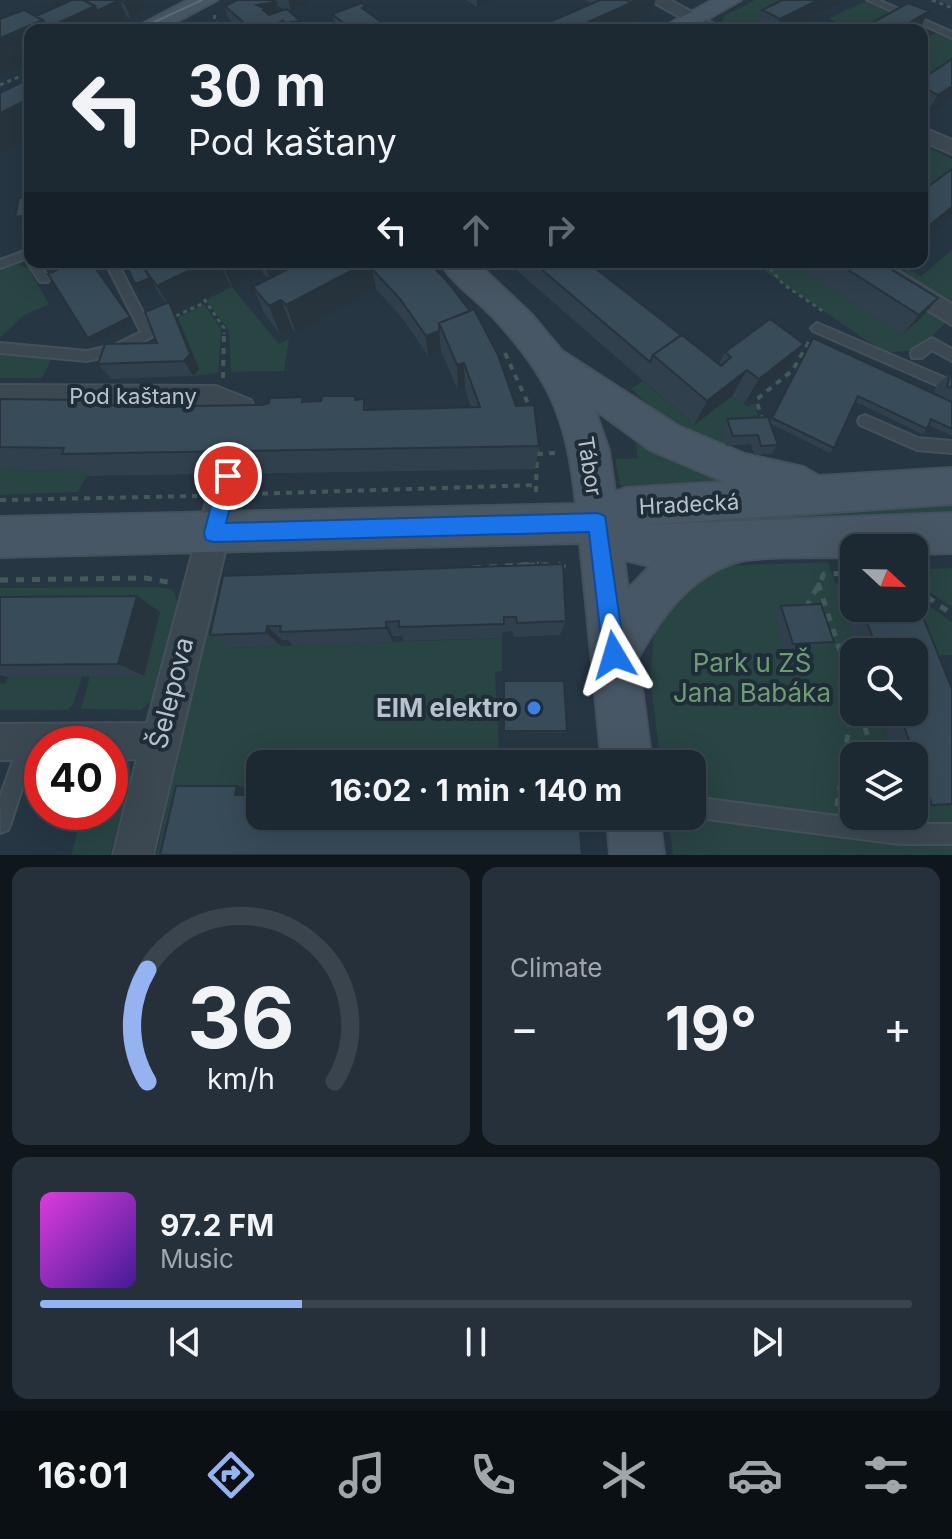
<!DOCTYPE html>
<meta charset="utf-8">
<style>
:root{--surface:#1c2832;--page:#25303a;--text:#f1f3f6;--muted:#a0a6ac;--line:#3a444d;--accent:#95b2f1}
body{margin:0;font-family:Inter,sans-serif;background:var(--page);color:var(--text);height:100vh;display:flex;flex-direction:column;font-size:30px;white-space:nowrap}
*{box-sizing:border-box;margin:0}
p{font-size:26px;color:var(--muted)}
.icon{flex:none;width:44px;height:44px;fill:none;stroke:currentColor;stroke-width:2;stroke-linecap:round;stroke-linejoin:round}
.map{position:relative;height:855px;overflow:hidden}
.sheet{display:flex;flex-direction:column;gap:12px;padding:12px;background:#0f161c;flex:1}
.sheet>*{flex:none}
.guide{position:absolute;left:24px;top:24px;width:904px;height:244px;border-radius:16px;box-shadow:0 8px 32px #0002,0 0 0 2px var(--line);background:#1c2832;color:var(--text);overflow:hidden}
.needle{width:52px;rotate:112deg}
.buttons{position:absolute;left:840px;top:534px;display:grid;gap:16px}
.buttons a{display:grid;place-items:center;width:88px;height:88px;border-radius:16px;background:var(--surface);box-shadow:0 8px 32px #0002,0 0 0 2px var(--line);font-size:40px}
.speed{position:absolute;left:24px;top:726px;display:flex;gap:16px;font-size:40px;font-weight:700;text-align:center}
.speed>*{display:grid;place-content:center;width:104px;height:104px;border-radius:50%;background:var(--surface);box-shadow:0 8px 32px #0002,0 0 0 2px var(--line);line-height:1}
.speed .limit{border:12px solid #d22;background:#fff;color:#111}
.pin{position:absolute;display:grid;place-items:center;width:68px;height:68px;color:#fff;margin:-34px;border:4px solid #fff;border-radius:50%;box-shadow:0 2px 8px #0007}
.me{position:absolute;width:88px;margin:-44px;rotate:353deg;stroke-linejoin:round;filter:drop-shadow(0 0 6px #0008)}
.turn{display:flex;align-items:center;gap:28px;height:168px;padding:0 32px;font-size:36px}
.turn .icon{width:104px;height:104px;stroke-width:2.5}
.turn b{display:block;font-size:56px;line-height:68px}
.lanes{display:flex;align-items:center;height:76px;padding:0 32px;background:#0003;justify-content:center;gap:40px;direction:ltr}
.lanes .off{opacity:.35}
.big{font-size:60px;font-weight:700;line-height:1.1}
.sheet .widget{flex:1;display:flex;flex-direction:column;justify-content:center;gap:12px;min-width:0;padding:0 28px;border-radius:16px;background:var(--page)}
.sheet .dial{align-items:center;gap:0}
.dial svg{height:208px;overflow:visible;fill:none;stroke:var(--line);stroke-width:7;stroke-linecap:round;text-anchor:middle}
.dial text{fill:var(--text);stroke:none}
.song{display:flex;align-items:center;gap:24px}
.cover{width:96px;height:96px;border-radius:12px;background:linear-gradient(135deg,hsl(300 70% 55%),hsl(260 70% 35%))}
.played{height:8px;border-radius:4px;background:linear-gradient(90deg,var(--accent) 30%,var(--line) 30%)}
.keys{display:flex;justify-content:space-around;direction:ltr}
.heat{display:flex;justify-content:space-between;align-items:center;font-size:44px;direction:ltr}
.sheet .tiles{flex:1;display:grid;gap:12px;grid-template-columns:1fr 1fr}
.widget:last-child{grid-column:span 2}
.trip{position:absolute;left:246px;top:750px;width:460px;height:80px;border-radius:16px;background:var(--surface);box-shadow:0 8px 32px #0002,0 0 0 2px var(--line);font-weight:700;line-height:80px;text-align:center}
.tab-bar{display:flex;height:128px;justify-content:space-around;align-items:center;background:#0b1014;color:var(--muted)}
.tab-bar .icon{width:56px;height:56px}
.tab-bar .current{color:var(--accent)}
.tab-bar b{font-size:36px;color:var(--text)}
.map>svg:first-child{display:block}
</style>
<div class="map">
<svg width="952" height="855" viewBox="0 0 952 855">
<rect width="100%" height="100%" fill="#263643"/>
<path fill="#284443" d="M755,0H815C788,14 751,45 722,21L724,16Z
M864,2L868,3L926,28L830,30L839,25L829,18Z
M936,33L952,39V72L922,92V39Z
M922,144L952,159V178L922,201Z
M952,250V309L898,275L908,269L921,276Z
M765,262H853L951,318L917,350L885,353L765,271Z
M17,264L29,269L49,304L23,316L0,338V269Z
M232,287L279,344L289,339L284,371L231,372L229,331L206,300Z
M204,304L221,329L218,373L193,376L199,369L178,318Z
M0,352L53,356L42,378H0Z
M643,381L694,425L732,396L748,407L754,403L762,427L722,428L727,446C688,434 660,416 631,389Z
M634,431L735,483L626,489L620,484L615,459L638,458Z
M0,470L89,471L78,492L0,495Z
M952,504V516L637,531L633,519Z
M828,562L859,652H854V712H879L894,756H854V816H914V806L952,804V823L919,824L927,845H952V855H673L668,816H692V764H661L650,679L654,630L673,590L722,566Z
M952,568V607L914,582V570Z
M158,587L173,590L179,605L156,696L141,710L81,709L90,676L0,617V588Z
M221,587L229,648L502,638V671L495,672L500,764H260V789L185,855H156L215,594Z
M914,595L952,622V655L916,656Z
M82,676L73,705L67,710H0V684L6,683L8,677Z
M110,751L121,754L130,762L132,804L121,815L110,855H71L83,812H110Z"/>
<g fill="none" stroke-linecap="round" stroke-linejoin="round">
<defs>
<path id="lane" d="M867,0H878L952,32V38Z
M30,249V257L0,268V260Z
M29,259L30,262H39L50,279L48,282H40L27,262Z
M105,262H117L154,334L152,337L122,353L87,361L0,353V343L87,351L114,345L141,332Z
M817,323L952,381V392L813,331L811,328Z
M932,338L952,349V361L932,350L922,358H912L911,354L912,350Z
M865,415L918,438L952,441V453L917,450L860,425L858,421L860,417Z
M28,733L34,736L37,742L11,823L8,830L1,833L0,797L22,736Z
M692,797L899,824H952V844H899L692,817Z"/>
<path id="street" d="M649,0H670L725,30H703Z
M922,127L952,140V154L922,141Z
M854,262H884L952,304V325L858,268Z
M0,385L216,386L251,400C257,412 255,426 249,437L239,441L229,437L225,429L227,414L214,408L0,407Z
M228,463L238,467L243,476L153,855H113L137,759L110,760V744H42V760H0V724L147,723L213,476L218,467Z"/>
<path id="secondary" d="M188,0H217L161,30H131Z
M713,0H741L688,30H658Z
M440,262H476L532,315L562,351L678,426L745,454L803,467L819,476L952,468V504L642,525L952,513V553L914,554V548H854V557C826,558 760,555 737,562C691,575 660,618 638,658L652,764H602L580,543L0,557V517L576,504C567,419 551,379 492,316C475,298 452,283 440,262ZM595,410L650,450L725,482L625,488L615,492L609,451ZM624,560L650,566L628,589Z
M607,816H659L664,855H610Z"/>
</defs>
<use href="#lane" stroke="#44515c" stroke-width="4"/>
<use href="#street" stroke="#44515c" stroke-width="4"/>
<use href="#secondary" stroke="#44515c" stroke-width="4"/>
<path stroke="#425b5a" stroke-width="3" stroke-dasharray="4 4" stroke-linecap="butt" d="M932,0L952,8
M215,15L214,20L225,30
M0,85L30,72
M765,262L783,284L824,312
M204,299L224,328V334
M176,316L206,302"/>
<path stroke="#425b5a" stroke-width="4" stroke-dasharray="6 6" stroke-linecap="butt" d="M505,353L531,410
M223,378L224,332
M763,421L756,400L793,370L810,340
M537,454L555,453
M536,492L537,450
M250,494L536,485
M0,500L197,496
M543,564L562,566
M505,566L542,564"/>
<path stroke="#425b5a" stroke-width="5" stroke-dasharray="8 8" stroke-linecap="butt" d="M558,564L572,571
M473,568L539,564
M0,580L145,578L173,583
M818,583L854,694
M914,588L952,614
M806,608L824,574L854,573
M860,712L874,756
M837,806L854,694"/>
<use href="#lane" fill="#3b4852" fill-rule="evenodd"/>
<use href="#street" fill="#3b4852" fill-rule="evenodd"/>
<use href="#secondary" fill="#485765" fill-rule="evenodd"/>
<path stroke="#5d6c79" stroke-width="2" d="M137,30L202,0"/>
</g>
<path fill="#30404d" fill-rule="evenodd" d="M51,0H83L86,1L87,0H143L146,9L131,19L127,17L99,30H30L36,16L55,8Z
M237,0H307V3L291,12L289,11L302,30H242L228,18L225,6ZM278,6L285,10L277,12L276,9L278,8Z
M466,0H489V2L477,7Z
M585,0H655L653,12L614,30H514L539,27L592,4Z
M937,0H952V6Z
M846,1L793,30H755L762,10Z
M367,11L392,30H346L333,20L332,14Z
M952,59V98L924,117L922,116V79Z
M125,262H292L283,265L285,271L428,262L516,406L539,446L535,469L87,476L81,471L0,470V399L86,400L91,405L196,406L262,405L303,397L305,402L321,401L355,396L357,400L364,399L367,410L471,407L465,389L458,391L441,351L428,356L403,319L376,289L296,333L292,328L280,334L265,315L253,287L270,278L264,275L234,290L229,284L175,313L199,369L193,376L111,379L98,364L157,343L166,303L156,289L141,295Z
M507,262H590V264L719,364L725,352L804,344L786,370L743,405L732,396L694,425Z
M791,262H879L938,298L920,319L902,335Z
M813,338L934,394L936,386L952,371V436L929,425L927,429L922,434L856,402L834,448L830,453L771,424L778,445L771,454L754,455L751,444L726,446L721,428L727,419L770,421Z
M850,574H854V608H914L952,804L914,806V756H894L879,712H914V652H859L835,584Z
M223,576L566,621L560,635L514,637L513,631L503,632L502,638L404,641L402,636H393V642L294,646L288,640H282L281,646L229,648L210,635Z
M137,596L160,612L144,676L8,677L4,684H0V597Z
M781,606L834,642L824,647L784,649L773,612Z
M504,683L567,731L566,733L504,732Z"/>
<path fill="#27343e" d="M51,0H78L95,6L119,0L127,17L99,30H48L47,28L61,21Z
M127,0H143L146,9L131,19L124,3Z
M270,0H276L278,8L276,9L277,13L270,21L257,5Z
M288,0H307V3L291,12Z
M477,0H489V2L477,7Z
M632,0H655L653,12L614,30H570L631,3Z
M818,0H847L793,30H776L780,19Z
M929,11L919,30H897Z
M43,20L48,30H30V62L0,75V38Z
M300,21L302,30H275L281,24Z
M952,86V98L924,117L938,95Z
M30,98V138L0,154V113Z
M952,207V215L922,240V231Z
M30,215V233L27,234L15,217Z
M42,262H88L53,279L40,263Z
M206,262H219L230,285L175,313L199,369L193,376L184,361L173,312L157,286Z
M239,262H259L264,275L234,290L224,269Z
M264,262H292L283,265L285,271L270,279Z
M368,262H414L372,269L376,289L296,333L286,305Z
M150,278L156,289L141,295L135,284Z
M938,298L920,319L902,335L919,315Z
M281,300L292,328L280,334L269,306Z
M130,317L133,323L92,343L88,338Z
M439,331L441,351L428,356L426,336Z
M804,344L786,370L743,405L759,379Z
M464,363L465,389L458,391L457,365Z
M747,370L732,396L694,425L707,401Z
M137,596L160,612L144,676L118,664Z
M386,622L393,636V642L386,628Z
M267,626L282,640L281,646L266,633Z
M0,675L8,677L4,684L0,683Z
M237,786L256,789L254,797L235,795Z"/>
<path fill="#384b59" stroke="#27343e" stroke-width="2" d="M72,0H83L95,6L47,28L43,20L36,16Z
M89,0H127L124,3L119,0L97,11L95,6L86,1Z
M237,0H271L275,2L257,5L267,9L263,10L269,15L287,9L300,21L285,23L283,21L259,30H252L225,6Z
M600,0H626L631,3L570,30H543L538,27Z
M782,0H818L780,19L762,10Z
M362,3L366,6L362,8L392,30H352L332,14Z
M908,3L929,11L897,30H859Z
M24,10L43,20L0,38V19Z
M283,21L294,30H259Z
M532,22L539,27L538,30H514Z
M176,24L182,30H163Z
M952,59V86L938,95L922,87V79Z
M30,78V98L0,113V93Z
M952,169V207L922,231V191Z
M30,197V215L15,217L19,198Z
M74,262H91L130,317L88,338L48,274Z
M125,262H144L141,264L150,278L135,284Z
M145,262H206L157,286L141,264Z
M219,262H239L224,269Z
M302,262H368L286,305L281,300L269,306L253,287Z
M384,262H428L446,280L470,311L439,323V331L426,336L400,299L372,269Z
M533,262H587L681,335L653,355L650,362Z
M836,262H879L938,298L919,315Z
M169,302L190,354L184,361L98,364L105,344L157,343L145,312Z
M474,309L498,355L516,406L534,405L539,446L62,454L64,448L0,447V399L86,400L84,405L196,406L262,405L269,403L270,398L303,397L302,402L321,401L322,396H355V400L364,399V410L480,407L464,363L457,365L439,323Z
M770,319L804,344L759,379L747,370L707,401L653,355L682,335L721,366L731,357L725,352Z
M813,338L952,402V429L931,419L927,429L858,396L834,448L772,418Z
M951,371H952V388L947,386Z
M768,417L778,445L761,446L758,435L733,436L727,419Z
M563,564L566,621L517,623L516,617H504V624L399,627V621L386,622V628L280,632L281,626H267L266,633L210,635L223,576Z
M850,574H854V586Z
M914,595L952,689V804L932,805L899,712H914V652H878L862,608H914Z
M137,596L118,664L0,665V597Z
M821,604L834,642L793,644L781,606Z
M504,681H564L567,731H504Z
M176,786H237L235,795H249L251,786H260V816H579L582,855H160Z"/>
<path fill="#1a73e8" stroke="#114b97" stroke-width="2" d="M228,467L238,476L226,523L598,513L605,516L625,655L622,663L614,666L606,663L603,655L589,532L214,542L206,540L204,533L219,476Z"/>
<circle fill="#3f7fe0" stroke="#1f2d38" stroke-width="3" cx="534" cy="708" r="8"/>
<g text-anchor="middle" stroke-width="8" stroke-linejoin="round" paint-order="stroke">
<g font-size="22" fill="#b8c2cc" stroke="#1f2d38">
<text x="133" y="404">Pod kaštany</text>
<text transform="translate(590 466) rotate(81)" y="8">Tábor</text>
<text transform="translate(689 504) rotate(-3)" y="8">Hradecká</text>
</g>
<g font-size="26" fill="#6e9d73" stroke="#1f2d38">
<text x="752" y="672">Park u ZŠ<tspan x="752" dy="30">Jana Babáka</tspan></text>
</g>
<g font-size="26" fill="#b8c2cc" stroke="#1f2d38">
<text transform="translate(171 693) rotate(-76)" y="9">Šelepova</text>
</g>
<g font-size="26" font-weight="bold" fill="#b8c2cc" stroke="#1f2d38" text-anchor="end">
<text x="518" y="717">EIM elektro</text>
</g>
</g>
</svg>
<div class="buttons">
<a><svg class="needle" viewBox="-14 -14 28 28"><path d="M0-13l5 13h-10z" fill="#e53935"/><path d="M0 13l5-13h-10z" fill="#a0a6ac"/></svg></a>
<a><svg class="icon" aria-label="search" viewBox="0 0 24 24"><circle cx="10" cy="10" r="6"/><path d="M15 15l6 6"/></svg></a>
<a><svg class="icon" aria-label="layers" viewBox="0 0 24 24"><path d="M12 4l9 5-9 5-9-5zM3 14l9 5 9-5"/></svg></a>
</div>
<div class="speed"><div class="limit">40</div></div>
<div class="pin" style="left:228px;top:476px;background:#d93025"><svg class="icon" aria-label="arrive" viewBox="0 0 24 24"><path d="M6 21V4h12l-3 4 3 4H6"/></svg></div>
<svg class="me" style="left:614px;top:655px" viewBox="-20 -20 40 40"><path d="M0-17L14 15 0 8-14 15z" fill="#1a73e8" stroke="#fff" stroke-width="4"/></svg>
<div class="trip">16:02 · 1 min · 140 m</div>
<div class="guide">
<div class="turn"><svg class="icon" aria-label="left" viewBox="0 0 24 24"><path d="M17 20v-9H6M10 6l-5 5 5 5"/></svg><div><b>30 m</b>Pod kaštany</div></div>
<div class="lanes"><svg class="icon" aria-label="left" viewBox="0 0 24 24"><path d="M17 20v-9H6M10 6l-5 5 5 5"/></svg><svg class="icon off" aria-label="ahead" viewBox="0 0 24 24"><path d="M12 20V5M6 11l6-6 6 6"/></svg><svg class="icon off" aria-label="right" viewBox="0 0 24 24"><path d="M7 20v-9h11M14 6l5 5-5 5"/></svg></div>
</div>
</div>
<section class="sheet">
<div class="tiles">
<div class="widget dial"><svg viewBox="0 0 100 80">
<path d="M14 69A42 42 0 1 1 86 69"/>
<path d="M14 69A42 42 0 0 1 14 26" stroke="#95b2f1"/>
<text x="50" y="56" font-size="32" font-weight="700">36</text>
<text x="50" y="72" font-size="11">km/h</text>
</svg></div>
<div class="widget"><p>Climate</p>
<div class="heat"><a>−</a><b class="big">19°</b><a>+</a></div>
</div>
<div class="widget">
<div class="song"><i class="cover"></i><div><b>97.2 FM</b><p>Music</p></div></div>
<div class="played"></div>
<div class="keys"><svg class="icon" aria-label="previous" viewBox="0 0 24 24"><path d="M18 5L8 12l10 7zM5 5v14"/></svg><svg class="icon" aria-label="pause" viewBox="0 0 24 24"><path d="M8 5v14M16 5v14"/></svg><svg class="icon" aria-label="next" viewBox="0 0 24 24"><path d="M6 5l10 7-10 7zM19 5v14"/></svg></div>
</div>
</div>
</section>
<nav class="tab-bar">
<b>16:01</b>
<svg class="icon current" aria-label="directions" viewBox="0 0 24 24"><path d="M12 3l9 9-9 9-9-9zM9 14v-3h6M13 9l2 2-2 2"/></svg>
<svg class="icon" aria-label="music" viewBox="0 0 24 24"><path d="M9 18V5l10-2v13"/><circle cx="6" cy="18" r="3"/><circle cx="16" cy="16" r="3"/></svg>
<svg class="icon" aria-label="phone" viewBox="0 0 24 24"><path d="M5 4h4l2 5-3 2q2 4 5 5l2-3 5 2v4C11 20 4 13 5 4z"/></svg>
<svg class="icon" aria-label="climate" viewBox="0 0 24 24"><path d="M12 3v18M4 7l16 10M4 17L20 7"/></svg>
<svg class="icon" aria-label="car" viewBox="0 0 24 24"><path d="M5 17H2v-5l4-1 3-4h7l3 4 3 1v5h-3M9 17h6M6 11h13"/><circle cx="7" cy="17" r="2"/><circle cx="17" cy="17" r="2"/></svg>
<svg class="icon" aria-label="filters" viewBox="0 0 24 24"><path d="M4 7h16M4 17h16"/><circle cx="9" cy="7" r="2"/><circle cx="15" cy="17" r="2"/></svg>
</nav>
